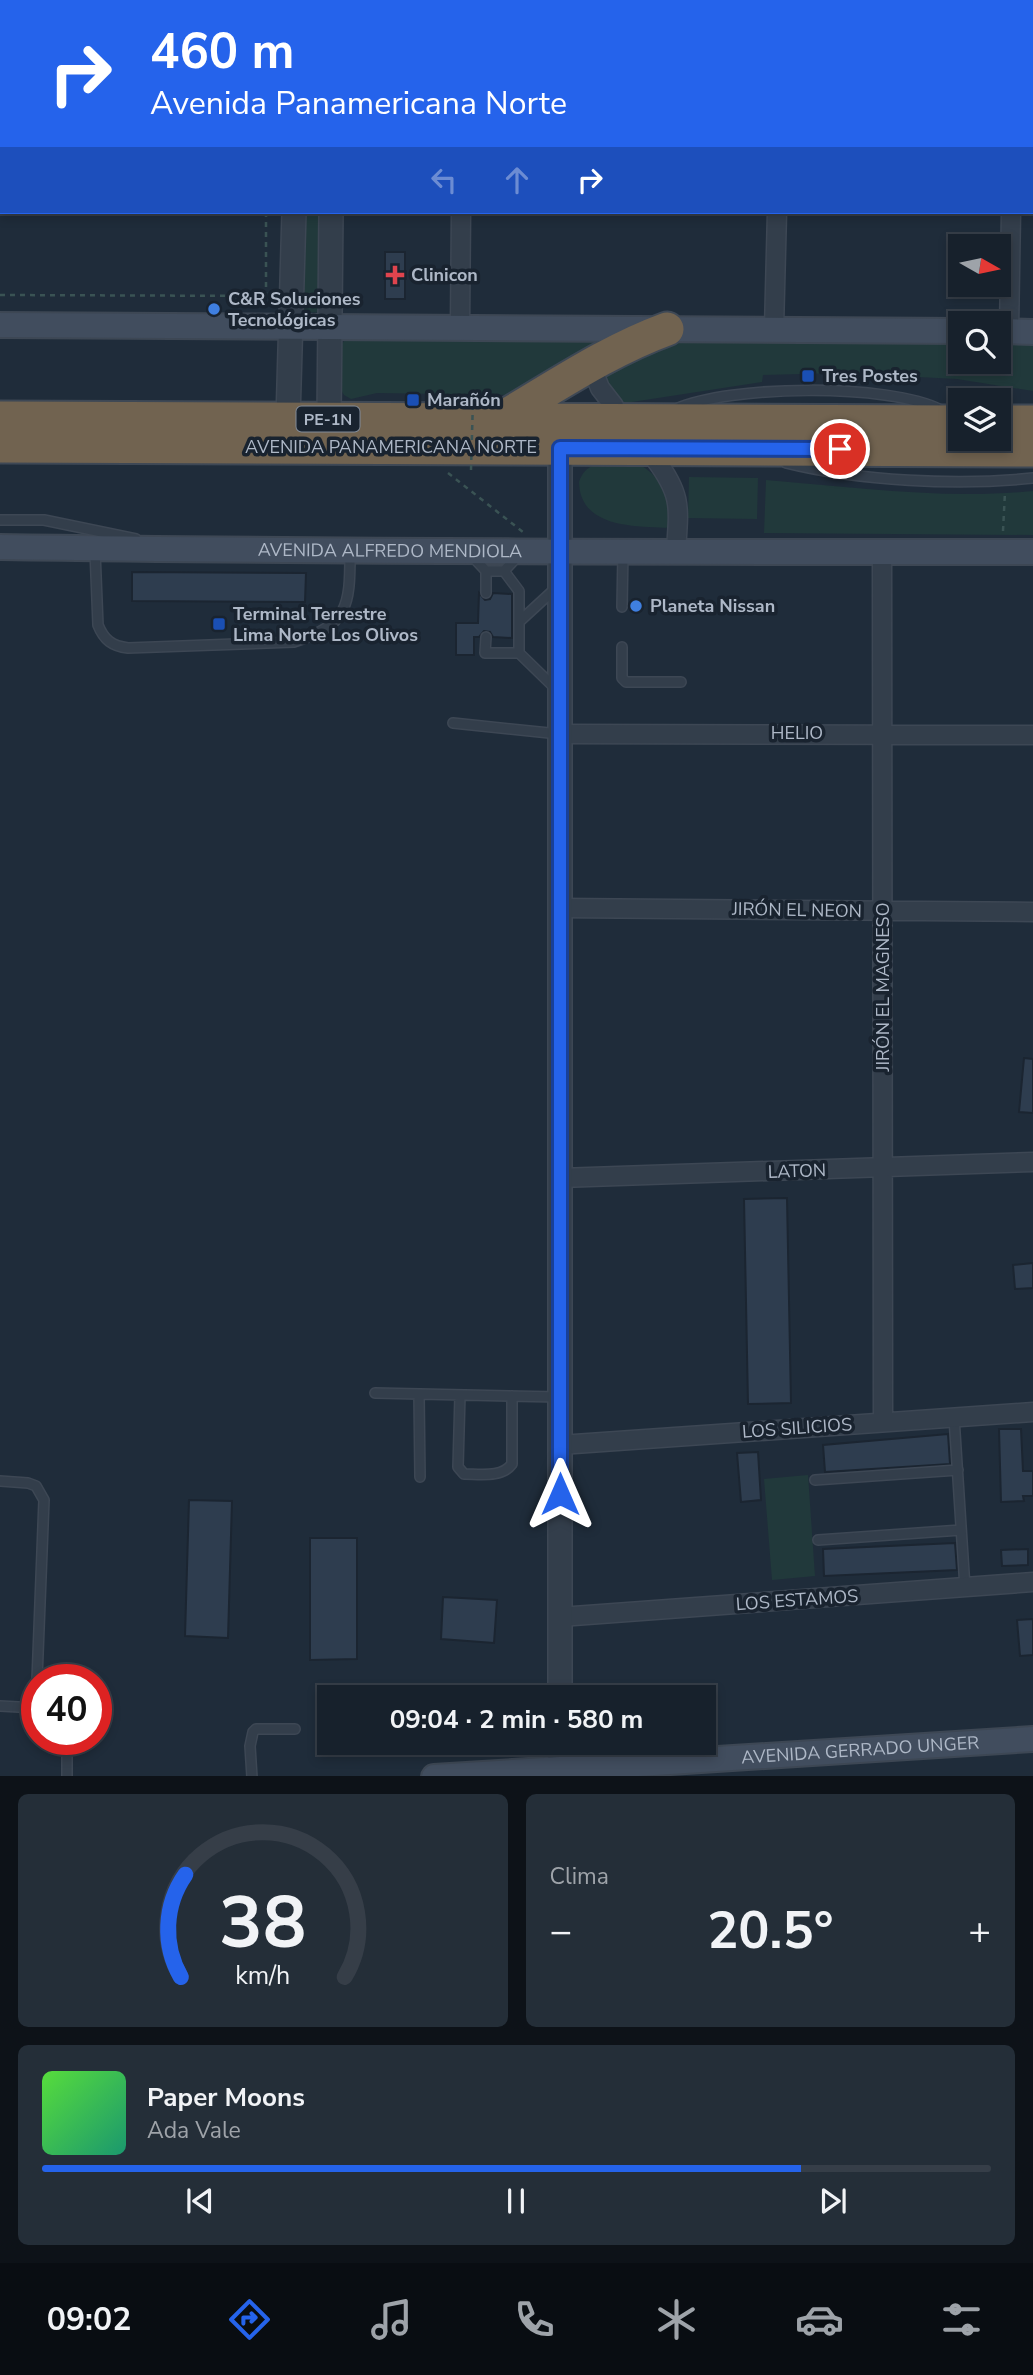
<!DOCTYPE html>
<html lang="es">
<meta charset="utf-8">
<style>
:root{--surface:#17212c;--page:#242e38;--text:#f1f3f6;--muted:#9ea3a9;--line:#363e48;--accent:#2563eb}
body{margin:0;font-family:"Nunito Sans",sans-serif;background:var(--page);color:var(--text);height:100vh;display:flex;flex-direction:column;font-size:26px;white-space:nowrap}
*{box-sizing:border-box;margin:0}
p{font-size:23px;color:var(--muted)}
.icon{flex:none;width:38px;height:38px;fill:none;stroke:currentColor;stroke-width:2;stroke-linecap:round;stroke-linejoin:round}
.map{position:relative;height:1776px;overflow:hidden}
.side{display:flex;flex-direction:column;gap:18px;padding:18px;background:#0d1218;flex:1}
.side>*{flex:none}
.guide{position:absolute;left:0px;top:0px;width:1034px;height:214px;box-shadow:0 4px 10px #0003,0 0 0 2px var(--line);background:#2563eb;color:#fff;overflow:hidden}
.needle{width:46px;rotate:99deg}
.controls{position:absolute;left:948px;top:234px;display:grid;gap:14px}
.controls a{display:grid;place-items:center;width:63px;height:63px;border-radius:0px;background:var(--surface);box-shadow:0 4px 10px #0003,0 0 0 2px var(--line);font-size:35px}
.speed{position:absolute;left:21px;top:1664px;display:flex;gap:14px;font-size:35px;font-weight:700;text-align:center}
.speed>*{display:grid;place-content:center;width:91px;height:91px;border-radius:50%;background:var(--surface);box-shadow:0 4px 10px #0003,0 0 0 2px var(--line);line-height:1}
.speed .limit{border:10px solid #d22;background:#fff;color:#111}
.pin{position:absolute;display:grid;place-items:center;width:60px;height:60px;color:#fff;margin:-30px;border:4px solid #fff;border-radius:50%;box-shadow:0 2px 7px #0007}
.me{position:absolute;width:77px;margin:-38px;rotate:0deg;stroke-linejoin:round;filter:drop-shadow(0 0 5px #0008)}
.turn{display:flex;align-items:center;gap:24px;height:147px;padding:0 35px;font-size:32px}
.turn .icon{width:91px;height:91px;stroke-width:2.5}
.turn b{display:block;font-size:49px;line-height:60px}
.lanes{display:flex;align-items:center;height:66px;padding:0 35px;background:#0003;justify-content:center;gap:35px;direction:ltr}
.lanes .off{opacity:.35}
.big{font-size:52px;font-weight:700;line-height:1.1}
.side .tile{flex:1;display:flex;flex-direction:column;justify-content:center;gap:10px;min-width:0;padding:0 24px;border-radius:10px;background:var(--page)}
.side .dial{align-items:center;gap:0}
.dial svg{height:182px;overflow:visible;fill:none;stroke:var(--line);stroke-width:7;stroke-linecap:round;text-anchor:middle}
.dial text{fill:var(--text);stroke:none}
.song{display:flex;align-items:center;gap:21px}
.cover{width:84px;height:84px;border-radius:10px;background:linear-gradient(135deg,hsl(110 70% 55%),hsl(160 70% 35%))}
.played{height:7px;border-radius:4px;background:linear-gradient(90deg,var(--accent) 80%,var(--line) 80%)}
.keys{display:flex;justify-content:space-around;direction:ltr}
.heat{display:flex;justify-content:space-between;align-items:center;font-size:38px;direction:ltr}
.side .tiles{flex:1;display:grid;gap:18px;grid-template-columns:1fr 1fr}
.tile:last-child{grid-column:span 2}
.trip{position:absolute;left:317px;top:1685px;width:399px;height:70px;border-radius:0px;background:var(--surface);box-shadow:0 4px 10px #0003,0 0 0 2px var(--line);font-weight:700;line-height:70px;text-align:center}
.menu{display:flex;height:112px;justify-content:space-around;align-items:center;background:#090d12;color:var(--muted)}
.menu .icon{width:49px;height:49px}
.menu .on{color:var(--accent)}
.menu b{font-size:32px;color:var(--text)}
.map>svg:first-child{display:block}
</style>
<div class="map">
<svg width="1033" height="1777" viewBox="0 0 1033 1777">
<rect width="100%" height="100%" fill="#1f2c3a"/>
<path fill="#21393b" d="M301,212H325V312L300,313Z
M357,339L610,340L510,395L377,393L351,399L344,395L341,390V345L345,340Z
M663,342H961V362H999V342H1033V391L957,379L840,373L763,375L762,382L619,404L606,383L607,371Z
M635,462C665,478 670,497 669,528C637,526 580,529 579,482C587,457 613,463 635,462Z
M689,477L758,478L757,519L688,518Z
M766,480C854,487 945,500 1033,491V535L764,533Z
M808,1475L815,1576L772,1580L764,1479Z"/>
<path fill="#2e3d4f" stroke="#1b2531" stroke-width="2" d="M385,252H405V299H385Z
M132,572L306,573L305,602L132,601Z
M479,593L485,600L490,599L493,593L512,594V638L493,637L490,632L484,631L479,637H474V655H456V623H478Z
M1024,1058L1033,1059V1113L1019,1112Z
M787,1198L791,1403L748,1404L744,1199Z
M1033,1263V1288L1015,1289L1013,1265Z
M999,1429H1021L1023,1471H1033V1496H1023L1024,1501L1001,1502Z
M948,1434L950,1464L825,1472L823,1445Z
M758,1452L761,1500L741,1502L737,1453Z
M189,1500L232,1501L228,1638L185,1636Z
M310,1538H357V1659L310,1660Z
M955,1543L957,1570L824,1576L823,1549Z
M1028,1549V1565L1002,1566L1001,1550Z
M443,1597L497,1600L494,1643L441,1639Z
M1033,1619V1655L1020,1656L1017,1620Z"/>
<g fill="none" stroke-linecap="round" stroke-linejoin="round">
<defs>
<path id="service" d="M676,409C729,385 889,383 941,410
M786,463C858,481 959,486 1033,478
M0,520H44L136,539
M95,551L98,625C104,640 112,646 128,648L294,642C348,625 350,606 350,554
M472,556L486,571H504L519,555
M504,571L519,591V653
M486,593V571
M622,607L623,552
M520,621L557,587
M486,637L485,653H519L557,690
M622,647V678L626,682H681
M453,723L559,734
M375,1393L559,1397
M419,1395L420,1477
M460,1395L458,1467L464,1474C480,1474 502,1478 512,1464V1396
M954,1417L965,1588
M815,1480L958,1470
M0,1481L28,1483L36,1486L44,1500L37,1680
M818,1540L961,1530
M0,1706L37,1708
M36,1708L37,1694
M67,1777V1740
M252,1777L250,1746L253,1732L256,1729H295"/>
<path id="minor" d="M778,0V2
M46,2V0
M167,2V0
M464,2V0
M1016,2V0
M0,24H2
M0,167H2
M460,326L461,212
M774,329L777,212
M1009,331L1011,212
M591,365L600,388L614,406
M655,459C682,495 679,507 676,550
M882,551L883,1422
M560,734L1033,735
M560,908L1033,912
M560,1178L1033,1162
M560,1445L1033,1412
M560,1617L1033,1582"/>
<path id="tertiary" d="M295,2V0
M333,2V0
M288,419L294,212
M329,419L331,212
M560,1698V448
M560,1743V1777"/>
<g id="secondary">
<path d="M0,325L961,331"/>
<path d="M999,331L1033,332"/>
<path id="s1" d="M0,547C344,552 689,552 1033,552"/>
<path id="s2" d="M434,1777L1033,1739"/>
</g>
<path id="motorway" d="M0,418L961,422
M500,419C555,387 607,351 667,329
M999,422H1033
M0,446L1033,450"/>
</defs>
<use href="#service" stroke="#3d4754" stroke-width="12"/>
<use href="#minor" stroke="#3d4754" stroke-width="21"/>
<use href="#tertiary" stroke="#3d4754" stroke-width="26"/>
<use href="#secondary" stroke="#3d4754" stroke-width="28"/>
<use href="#motorway" stroke="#3e4855" stroke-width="37"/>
<path stroke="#3a5354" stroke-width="2.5" stroke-dasharray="5 5" stroke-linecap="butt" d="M0,198H2
M266,212V296
M0,295L273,296
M349,300L356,305
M448,473L523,532
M1003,531L1005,492"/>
<use href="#service" stroke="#333e4b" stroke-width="9"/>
<use href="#minor" stroke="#333e4b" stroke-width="18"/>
<use href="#tertiary" stroke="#333e4b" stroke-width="23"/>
<use href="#secondary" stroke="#414d5e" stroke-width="24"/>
<use href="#motorway" stroke="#716350" stroke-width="33"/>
<path stroke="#3a5354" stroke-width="2.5" stroke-dasharray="5 5" stroke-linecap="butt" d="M471,470L473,399"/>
</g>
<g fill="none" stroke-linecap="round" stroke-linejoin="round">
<defs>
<path id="route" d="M560,1494V448L840,449"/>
</defs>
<use href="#route" stroke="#184099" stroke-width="18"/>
<use href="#route" stroke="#2563eb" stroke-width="12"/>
</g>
<path fill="#e0444e" stroke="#19232f" stroke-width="2.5" d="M391.5 264.5h7v7h7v7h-7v7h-7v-7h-7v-7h7z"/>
<g fill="#3f7fe0" stroke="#19232f" stroke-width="2.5">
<circle cx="214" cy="309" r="7"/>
<circle cx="636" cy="606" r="7"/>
</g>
<g fill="#1a4fb4" stroke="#19232f" stroke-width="2.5">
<rect x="801" y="369" width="14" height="14" rx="3.5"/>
<rect x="406" y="393" width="14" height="14" rx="3.5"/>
<rect x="212" y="617" width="14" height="14" rx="3.5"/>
</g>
<g text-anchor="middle" stroke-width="7" stroke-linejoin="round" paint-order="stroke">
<rect fill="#19232f" stroke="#818b99" stroke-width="2" x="296.5" y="406.5" width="63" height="25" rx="5"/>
<g font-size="16" font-weight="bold" fill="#aeb8c7">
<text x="328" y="425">PE-1N</text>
</g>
<g font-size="18" font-weight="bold" fill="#aeb8c7" stroke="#19232f" text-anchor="start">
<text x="411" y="281">Clinicon</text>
<text x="228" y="305">C&amp;R Soluciones<tspan x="228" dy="21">Tecnológicas</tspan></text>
<text x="822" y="382">Tres Postes</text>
<text x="427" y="406">Marañón</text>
<text x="650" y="612">Planeta Nissan</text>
<text x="233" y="620">Terminal Terrestre<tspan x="233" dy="21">Lima Norte Los Olivos</tspan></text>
</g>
<g font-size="18" fill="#aeb8c7" stroke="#19232f">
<text x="391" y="453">AVENIDA PANAMERICANA NORTE</text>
<text dy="6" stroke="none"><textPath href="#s1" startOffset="390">AVENIDA ALFREDO MENDIOLA</textPath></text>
<text x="797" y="739">HELIO</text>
<text transform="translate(797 910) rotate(1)" y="6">JIRÓN EL NEON</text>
<text transform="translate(883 987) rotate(-90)" y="6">JIRÓN EL MAGNESO</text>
<text transform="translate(797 1171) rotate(-2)" y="6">LATON</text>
<text transform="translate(797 1428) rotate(-4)" y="6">LOS SILICIOS</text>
<text transform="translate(797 1600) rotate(-4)" y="6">LOS ESTAMOS</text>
<text dy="6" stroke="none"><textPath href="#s2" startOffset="427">AVENIDA GERRADO UNGER</textPath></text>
</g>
</g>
</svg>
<div class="controls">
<a><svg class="needle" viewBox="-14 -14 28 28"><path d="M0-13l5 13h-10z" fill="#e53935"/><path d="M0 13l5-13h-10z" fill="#9ea3a9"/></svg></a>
<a><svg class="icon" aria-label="search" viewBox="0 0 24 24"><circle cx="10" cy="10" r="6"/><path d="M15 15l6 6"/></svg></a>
<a><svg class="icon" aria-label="layers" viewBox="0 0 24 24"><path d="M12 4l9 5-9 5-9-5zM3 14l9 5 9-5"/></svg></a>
</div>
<div class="speed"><div class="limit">40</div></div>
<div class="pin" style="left:840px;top:449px;background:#d93025"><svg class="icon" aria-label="arrive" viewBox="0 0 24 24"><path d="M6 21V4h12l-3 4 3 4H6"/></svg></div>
<svg class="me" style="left:560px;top:1494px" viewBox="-20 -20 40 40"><path d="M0-17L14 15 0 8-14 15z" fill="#2563eb" stroke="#fff" stroke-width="4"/></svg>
<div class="trip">09:04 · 2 min · 580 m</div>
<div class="guide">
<div class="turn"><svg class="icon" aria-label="right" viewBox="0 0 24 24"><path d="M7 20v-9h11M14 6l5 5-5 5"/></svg><div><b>460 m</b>Avenida Panamericana Norte</div></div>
<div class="lanes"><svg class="icon off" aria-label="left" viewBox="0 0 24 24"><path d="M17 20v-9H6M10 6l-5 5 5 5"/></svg><svg class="icon off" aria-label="ahead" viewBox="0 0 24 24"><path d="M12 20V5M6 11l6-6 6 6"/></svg><svg class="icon" aria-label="right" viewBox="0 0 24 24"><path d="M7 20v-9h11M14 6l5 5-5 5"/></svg></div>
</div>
</div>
<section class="side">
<div class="tiles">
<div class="tile dial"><svg viewBox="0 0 100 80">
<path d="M14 69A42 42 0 1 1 86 69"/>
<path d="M14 69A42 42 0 0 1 16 24" stroke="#2563eb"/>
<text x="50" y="56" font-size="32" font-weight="700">38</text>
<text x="50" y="72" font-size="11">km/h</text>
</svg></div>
<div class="tile"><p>Clima</p>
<div class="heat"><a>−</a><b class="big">20.5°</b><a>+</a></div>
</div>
<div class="tile">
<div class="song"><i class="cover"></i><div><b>Paper Moons</b><p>Ada Vale</p></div></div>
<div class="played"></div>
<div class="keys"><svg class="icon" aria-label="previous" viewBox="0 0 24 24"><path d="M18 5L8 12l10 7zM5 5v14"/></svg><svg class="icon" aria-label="pause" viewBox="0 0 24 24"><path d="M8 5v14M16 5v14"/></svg><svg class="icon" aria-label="next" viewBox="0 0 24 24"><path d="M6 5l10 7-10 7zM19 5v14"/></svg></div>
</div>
</div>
</section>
<nav class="menu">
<b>09:02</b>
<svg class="icon on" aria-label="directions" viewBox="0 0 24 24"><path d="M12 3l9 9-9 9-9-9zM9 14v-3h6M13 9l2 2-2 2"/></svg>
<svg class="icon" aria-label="music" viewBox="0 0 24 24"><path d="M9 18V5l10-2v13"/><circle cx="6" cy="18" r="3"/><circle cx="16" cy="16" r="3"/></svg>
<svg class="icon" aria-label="phone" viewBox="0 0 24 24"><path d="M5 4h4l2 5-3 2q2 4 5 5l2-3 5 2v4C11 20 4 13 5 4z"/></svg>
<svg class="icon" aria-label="climate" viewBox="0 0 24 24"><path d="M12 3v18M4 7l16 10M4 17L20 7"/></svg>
<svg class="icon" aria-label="car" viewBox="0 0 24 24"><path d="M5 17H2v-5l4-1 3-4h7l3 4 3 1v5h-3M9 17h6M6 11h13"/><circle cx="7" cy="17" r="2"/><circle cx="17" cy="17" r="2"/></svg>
<svg class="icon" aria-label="filters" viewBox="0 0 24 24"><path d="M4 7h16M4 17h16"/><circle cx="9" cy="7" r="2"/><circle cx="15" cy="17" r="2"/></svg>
</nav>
